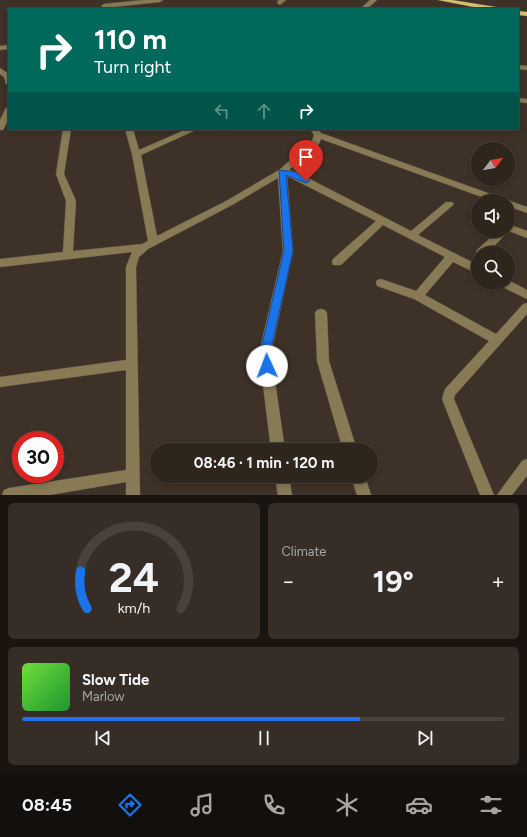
<!DOCTYPE html>
<meta charset="utf-8">
<style>
:root{--surface:#2e251d;--page:#362d26;--text:#f1f3f6;--muted:#a7a5a4;--line:#49423b;--accent:#1a73e8}
body{margin:0;font-family:Figtree,sans-serif;background:var(--page);color:var(--text);height:100vh;display:flex;flex-direction:column;font-size:15px;white-space:nowrap}
*{box-sizing:border-box;margin:0}
p{font-size:13px;color:var(--muted)}
.icon{flex:none;width:22px;height:22px;fill:none;stroke:currentColor;stroke-width:2;stroke-linecap:round;stroke-linejoin:round}
.map{position:relative;height:495px;overflow:hidden}
.side{display:flex;flex-direction:column;gap:8px;padding:8px;background:#191410;flex:1}
.side>*{flex:none}
.banner{position:absolute;left:8px;top:8px;width:511px;height:122px;border-radius:0px;box-shadow:0 2px 6px #0003,0 0 0 1px var(--line);background:#00695c;color:#fff;overflow:hidden}
.needle{width:26px;rotate:59deg}
.buttons{position:absolute;left:471px;top:142px;display:grid;gap:8px}
.buttons a{display:grid;place-items:center;width:44px;height:44px;border-radius:50%;background:var(--surface);box-shadow:0 2px 6px #0003,0 0 0 1px var(--line);font-size:20px}
.speed{position:absolute;left:12px;top:431px;display:flex;gap:8px;font-size:20px;font-weight:700;text-align:center}
.speed>*{display:grid;place-content:center;width:52px;height:52px;border-radius:50%;background:var(--surface);box-shadow:0 2px 6px #0003,0 0 0 1px var(--line);line-height:1}
.speed .limit{border:6px solid #d22;background:#fff;color:#111}
.pin{position:absolute;display:grid;place-items:center;width:34px;height:34px;color:#fff;margin:-41px -17px;border-radius:50% 50% 50% 0;rotate:-45deg;box-shadow:0 0 4px #0007}
.pin .icon{rotate:45deg}
.me{position:absolute;width:44px;margin:-22px;rotate:358deg;stroke-linejoin:round;filter:drop-shadow(0 0 3px #0008)}
.turn{display:flex;align-items:center;gap:14px;height:84px;padding:0 20px;font-size:18px}
.turn .icon{width:52px;height:52px;stroke-width:2.5}
.turn b{display:block;font-size:28px;line-height:34px}
.lanes{display:flex;align-items:center;height:38px;padding:0 20px;background:#0003;justify-content:center;gap:20px;direction:ltr}
.lanes .off{opacity:.35}
.big{font-size:30px;font-weight:700;line-height:1.1}
.side .tile{flex:1;display:flex;flex-direction:column;justify-content:center;gap:6px;min-width:0;padding:0 14px;border-radius:6px;background:var(--page)}
.side .dial{align-items:center;gap:0}
.dial svg{height:104px;overflow:visible;fill:none;stroke:var(--line);stroke-width:7;stroke-linecap:round;text-anchor:middle}
.dial text{fill:var(--text);stroke:none}
.song{display:flex;align-items:center;gap:12px}
.cover{width:48px;height:48px;border-radius:6px;background:linear-gradient(135deg,hsl(100 70% 55%),hsl(130 70% 35%))}
.played{height:4px;border-radius:2px;background:linear-gradient(90deg,var(--accent) 70%,var(--line) 70%)}
.keys{display:flex;justify-content:space-around;direction:ltr}
.heat{display:flex;justify-content:space-between;align-items:center;font-size:22px;direction:ltr}
.side .tiles{flex:1;display:grid;gap:8px;grid-template-columns:1fr 1fr}
.tile:last-child{grid-column:span 2}
.trip{position:absolute;left:150px;top:443px;width:228px;height:40px;border-radius:20px;background:var(--surface);box-shadow:0 2px 6px #0003,0 0 0 1px var(--line);font-weight:700;line-height:40px;text-align:center}
.dock{display:flex;height:64px;justify-content:space-around;align-items:center;background:#120f0c;color:var(--muted)}
.dock .icon{width:28px;height:28px}
.dock .active{color:var(--accent)}
.dock b{font-size:18px;color:var(--text)}
.map>svg:first-child{display:block}
</style>
<div class="map">
<svg width="527" height="495" viewBox="0 0 527 495">
<rect width="100%" height="100%" fill="#3e3127"/>
<g fill="none" stroke-linecap="round" stroke-linejoin="round">
<defs>
<path id="minor" d="M143,0H163L160,2L104,8L101,6L104,4Z
M279,0H286L280,5L277,3Z
M370,0H377L367,9H360Z
M9,45V49L0,50V46Z
M518,65L527,66V70L518,69Z
M0,68L9,74V84H6L4,77L0,74Z
M518,98L527,99V103L518,102Z
M6,108H9V118L3,130H0V120Z
M63,129H71L64,174L76,201L73,251L142,244L148,241L132,154L125,129H133L139,150L187,129H198L141,155L157,236L226,201L279,170L312,141L314,135L310,129H318L321,133L527,207V213L508,206V201H493L321,139L319,144L289,170L296,172L411,231L446,202H452L454,204L452,206L418,235L478,265V274L453,262L425,295L496,334L523,304L527,303V314L455,395L454,399L494,495H480L442,399L445,389L489,341L414,299L377,286L376,283L377,280L381,279L416,291L445,257L383,225L341,265H333L332,262L333,259L376,221L287,176L293,251L271,353L285,450H271L259,353L283,251L278,178L232,205L148,249L139,257L136,267L140,495H126V482L50,495H2L4,490L9,488L126,470V370L0,387V377L126,360V267L132,252L0,267V259L63,252L66,201L56,174Z
M508,224L527,231V238L509,231L487,253H478L477,256L476,253L477,250L498,231H508Z
M508,280L527,290V299L500,286L499,283H508Z
M321,309L325,310L327,313L329,361L357,450H343L317,361L315,313L317,310Z
M527,459V476L512,495H497L522,461Z
M275,476H289L292,495H278Z
M351,476H365L371,495H357Z"/>
<path id="major" d="M438,0H452L496,7L499,9H484Z
M518,11L527,12V16L518,15Z"/>
</defs>
<use href="#minor" stroke="#5b4f46" stroke-width="1"/>
<use href="#major" stroke="#5b4f46" stroke-width="1"/>
<use href="#minor" fill="#877a54" fill-rule="evenodd"/>
<use href="#major" fill="#dac06e" fill-rule="evenodd"/>
</g>
<path fill="#1a73e8" stroke="#114b97" d="M279,170L296,172L310,181L306,183L286,175L293,251L270,353L272,366L271,370H263L260,353L284,251Z"/>
</svg>
<div class="buttons">
<a><svg class="needle" viewBox="-14 -14 28 28"><path d="M0-13l5 13h-10z" fill="#e53935"/><path d="M0 13l5-13h-10z" fill="#a7a5a4"/></svg></a>
<a><svg class="icon" aria-label="sound" viewBox="0 0 24 24"><path d="M4 9h4l5-4v14l-5-4H4zM17 9q2 3 0 6"/></svg></a>
<a><svg class="icon" aria-label="search" viewBox="0 0 24 24"><circle cx="10" cy="10" r="6"/><path d="M15 15l6 6"/></svg></a>
</div>
<div class="speed"><div class="limit">30</div></div>
<div class="pin" style="left:306px;top:181px;background:#d93025"><svg class="icon" aria-label="arrive" viewBox="0 0 24 24"><path d="M6 21V4h12l-3 4 3 4H6"/></svg></div>
<svg class="me" style="left:267px;top:366px" viewBox="-20 -20 40 40"><circle r="19" fill="#fff"/><path d="M0-13L10 11 0 6-10 11z" fill="#1a73e8"/></svg>
<div class="trip">08:46 · 1 min · 120 m</div>
<div class="banner">
<div class="turn"><svg class="icon" aria-label="right" viewBox="0 0 24 24"><path d="M7 20v-9h11M14 6l5 5-5 5"/></svg><div><b>110 m</b>Turn right</div></div>
<div class="lanes"><svg class="icon off" aria-label="left" viewBox="0 0 24 24"><path d="M17 20v-9H6M10 6l-5 5 5 5"/></svg><svg class="icon off" aria-label="ahead" viewBox="0 0 24 24"><path d="M12 20V5M6 11l6-6 6 6"/></svg><svg class="icon" aria-label="right" viewBox="0 0 24 24"><path d="M7 20v-9h11M14 6l5 5-5 5"/></svg></div>
</div>
</div>
<section class="side">
<div class="tiles">
<div class="tile dial"><svg viewBox="0 0 100 80">
<path d="M14 69A42 42 0 1 1 86 69"/>
<path d="M14 69A42 42 0 0 1 9 40" stroke="#1a73e8"/>
<text x="50" y="56" font-size="32" font-weight="700">24</text>
<text x="50" y="72" font-size="11">km/h</text>
</svg></div>
<div class="tile"><p>Climate</p>
<div class="heat"><a>−</a><b class="big">19°</b><a>+</a></div>
</div>
<div class="tile">
<div class="song"><i class="cover"></i><div><b>Slow Tide</b><p>Marlow</p></div></div>
<div class="played"></div>
<div class="keys"><svg class="icon" aria-label="previous" viewBox="0 0 24 24"><path d="M18 5L8 12l10 7zM5 5v14"/></svg><svg class="icon" aria-label="pause" viewBox="0 0 24 24"><path d="M8 5v14M16 5v14"/></svg><svg class="icon" aria-label="next" viewBox="0 0 24 24"><path d="M6 5l10 7-10 7zM19 5v14"/></svg></div>
</div>
</div>
</section>
<nav class="dock">
<b>08:45</b>
<svg class="icon active" aria-label="directions" viewBox="0 0 24 24"><path d="M12 3l9 9-9 9-9-9zM9 14v-3h6M13 9l2 2-2 2"/></svg>
<svg class="icon" aria-label="music" viewBox="0 0 24 24"><path d="M9 18V5l10-2v13"/><circle cx="6" cy="18" r="3"/><circle cx="16" cy="16" r="3"/></svg>
<svg class="icon" aria-label="phone" viewBox="0 0 24 24"><path d="M5 4h4l2 5-3 2q2 4 5 5l2-3 5 2v4C11 20 4 13 5 4z"/></svg>
<svg class="icon" aria-label="climate" viewBox="0 0 24 24"><path d="M12 3v18M4 7l16 10M4 17L20 7"/></svg>
<svg class="icon" aria-label="car" viewBox="0 0 24 24"><path d="M5 17H2v-5l4-1 3-4h7l3 4 3 1v5h-3M9 17h6M6 11h13"/><circle cx="7" cy="17" r="2"/><circle cx="17" cy="17" r="2"/></svg>
<svg class="icon" aria-label="filters" viewBox="0 0 24 24"><path d="M4 7h16M4 17h16"/><circle cx="9" cy="7" r="2"/><circle cx="15" cy="17" r="2"/></svg>
</nav>
